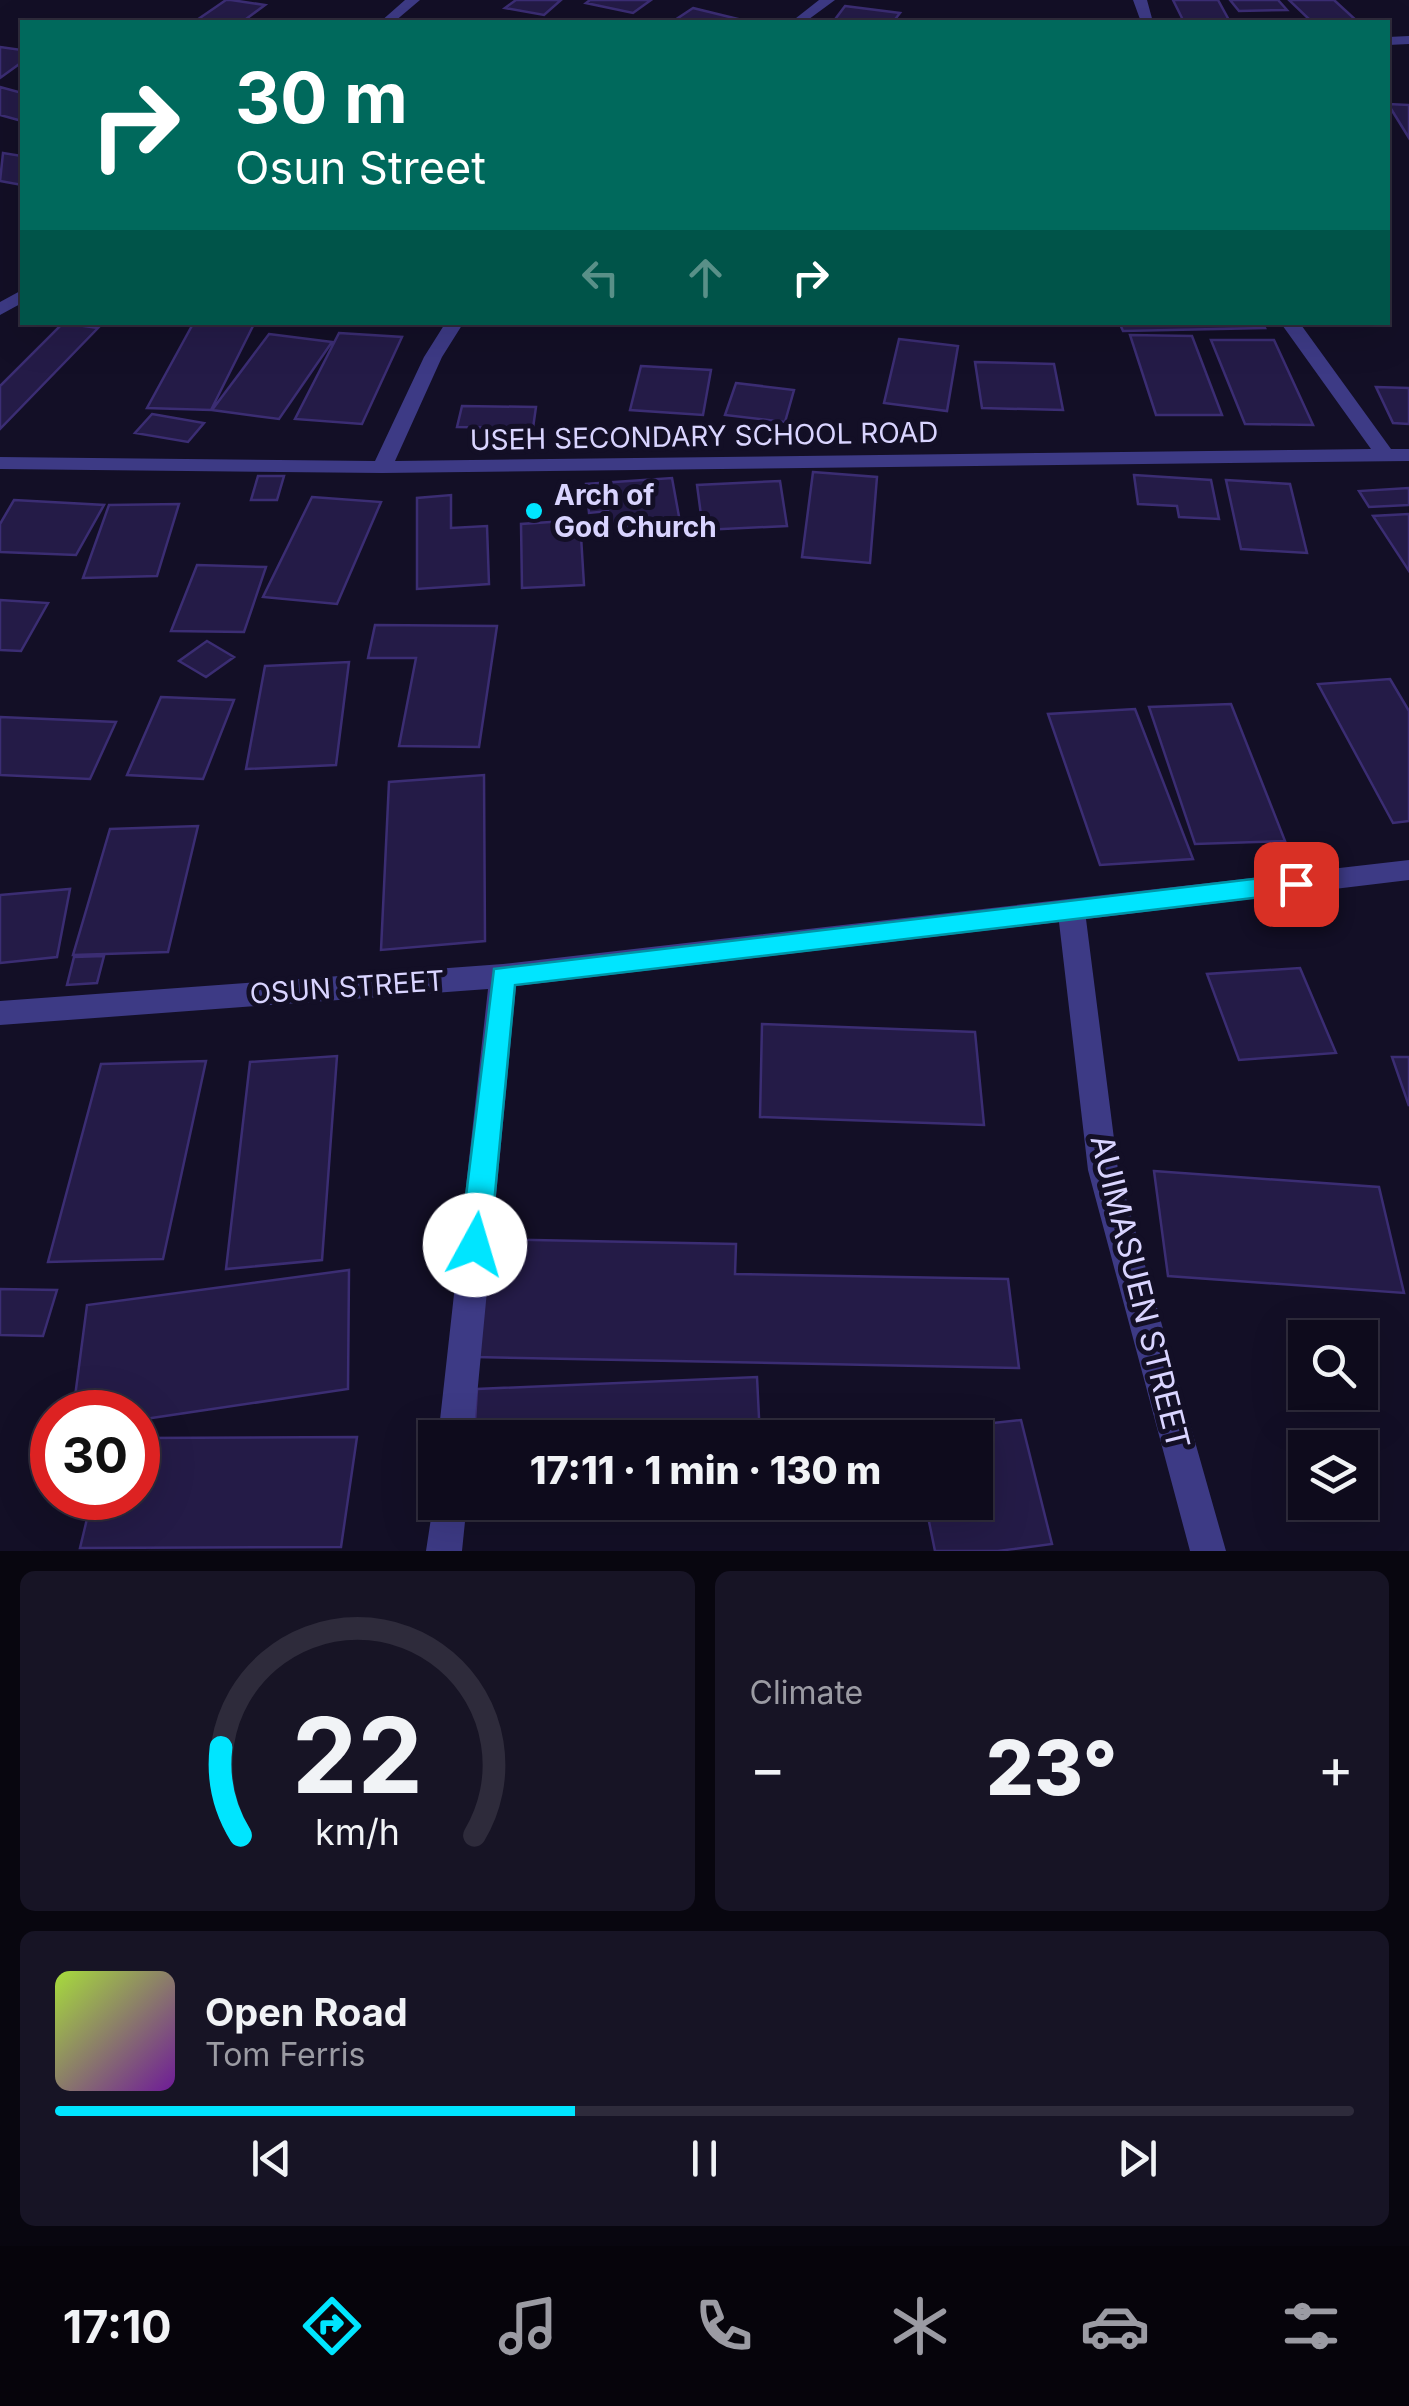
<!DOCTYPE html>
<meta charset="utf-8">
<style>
:root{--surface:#0e0b1c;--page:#171425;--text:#f1f3f6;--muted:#9b9ba3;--line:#2e2b3b;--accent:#00e5ff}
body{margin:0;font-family:Inter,sans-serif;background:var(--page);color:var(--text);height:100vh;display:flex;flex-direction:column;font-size:38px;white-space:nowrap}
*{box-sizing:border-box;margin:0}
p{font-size:32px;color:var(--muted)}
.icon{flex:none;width:55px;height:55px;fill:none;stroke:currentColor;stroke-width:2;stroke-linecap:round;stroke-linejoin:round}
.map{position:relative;height:1551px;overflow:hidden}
.panel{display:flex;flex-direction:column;gap:20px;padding:20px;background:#08060f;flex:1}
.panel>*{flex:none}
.hud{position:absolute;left:20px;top:20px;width:1370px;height:305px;border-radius:0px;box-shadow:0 10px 40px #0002,0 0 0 2px var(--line);background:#00695c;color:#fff;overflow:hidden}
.tools{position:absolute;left:1288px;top:1320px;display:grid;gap:20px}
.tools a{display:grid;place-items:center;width:90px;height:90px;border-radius:0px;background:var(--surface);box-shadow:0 10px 40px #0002,0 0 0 2px var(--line);font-size:50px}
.speed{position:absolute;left:30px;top:1390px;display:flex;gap:20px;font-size:50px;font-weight:700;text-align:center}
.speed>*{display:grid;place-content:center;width:130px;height:130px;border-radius:50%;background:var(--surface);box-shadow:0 10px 40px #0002,0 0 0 2px var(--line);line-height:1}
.speed .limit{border:15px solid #d22;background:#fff;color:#111}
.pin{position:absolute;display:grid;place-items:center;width:85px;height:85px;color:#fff;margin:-42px;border-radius:20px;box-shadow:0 5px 15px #0006}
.me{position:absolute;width:110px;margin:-55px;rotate:6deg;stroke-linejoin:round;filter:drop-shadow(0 0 8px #0008)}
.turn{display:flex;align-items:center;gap:35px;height:210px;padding:0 50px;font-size:45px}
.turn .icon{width:130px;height:130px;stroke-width:2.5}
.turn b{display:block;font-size:70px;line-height:85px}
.lanes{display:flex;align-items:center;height:95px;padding:0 50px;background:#0003;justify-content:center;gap:50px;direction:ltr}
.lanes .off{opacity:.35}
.big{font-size:75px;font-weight:800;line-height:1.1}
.panel .card{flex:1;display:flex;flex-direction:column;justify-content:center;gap:15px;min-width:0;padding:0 35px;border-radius:15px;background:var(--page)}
.panel .dial{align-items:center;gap:0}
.dial svg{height:260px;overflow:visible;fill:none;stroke:var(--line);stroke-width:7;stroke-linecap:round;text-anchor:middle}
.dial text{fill:var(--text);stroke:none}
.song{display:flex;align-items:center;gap:30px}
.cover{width:120px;height:120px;border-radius:15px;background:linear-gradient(135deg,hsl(80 70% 55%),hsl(280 70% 35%))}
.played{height:10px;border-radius:5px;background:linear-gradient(90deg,var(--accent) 40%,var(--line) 40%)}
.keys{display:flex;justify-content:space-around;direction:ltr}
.heat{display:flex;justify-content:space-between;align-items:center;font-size:55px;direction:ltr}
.panel .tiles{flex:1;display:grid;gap:20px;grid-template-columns:1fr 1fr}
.card:last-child{grid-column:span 2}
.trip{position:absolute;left:418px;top:1420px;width:575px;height:100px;border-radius:0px;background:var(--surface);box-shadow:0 10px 40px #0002,0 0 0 2px var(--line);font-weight:800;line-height:100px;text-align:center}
.tab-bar{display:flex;height:160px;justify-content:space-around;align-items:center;background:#06040b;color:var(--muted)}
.tab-bar .icon{width:70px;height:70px}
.tab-bar .current{color:var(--accent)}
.tab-bar b{font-size:45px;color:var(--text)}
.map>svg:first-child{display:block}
</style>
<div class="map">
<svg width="1409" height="1551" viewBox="0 0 1409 1551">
<rect width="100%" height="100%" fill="#130f26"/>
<path fill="#241b47" stroke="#3b2d73" stroke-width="2.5" d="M226,0H231L265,5L242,22H194Z
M516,0H561L544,15L505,8Z
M590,0H651L633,13L586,3Z
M1173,0H1218L1230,22H1184Z
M1230,0H1278L1287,10L1239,11Z
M1289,0H1334L1358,22H1312Z
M845,6L900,13L893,22H833Z
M693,8L742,20L672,22Z
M0,47L22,50V62L0,78Z
M0,87L22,93V121L0,115Z
M1388,104L1409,105V138Z
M3,153L22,156V185L0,181Z
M194,322L254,324L211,410L147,408Z
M1119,322H1262L1265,328L1123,331Z
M63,323L98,328L0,429V386Z
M339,333L402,337L362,424L295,419Z
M269,334L332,342L279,419L212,410Z
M1130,335L1192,336L1222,415H1156Z
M899,339L958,346L947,411L884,403Z
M1211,340H1274L1313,425L1245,424Z
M975,362L1054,364L1063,410L982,408Z
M641,366L711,370L703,415L630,410Z
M736,383L794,390L785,422L725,415Z
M1376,387L1409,388V424L1393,423Z
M462,406L536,407L533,428L457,427Z
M152,414L204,423L188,442L135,433Z
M813,472L877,477L870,563L802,557Z
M1134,475L1211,480L1219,519L1179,517L1177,506L1138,504Z
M258,476H284L277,500H251Z
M672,478L680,522L610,528L608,511L589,513L586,484Z
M1226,480L1290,484L1307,553L1241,549Z
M780,481L787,526L703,530L697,485Z
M1409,488V505L1369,507L1359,491Z
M451,495V528L487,526L489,584L417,589V498Z
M312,497L381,502L337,604L263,597Z
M14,500L104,505L76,555L0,552V524Z
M179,504L157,576L83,578L109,505Z
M1409,514V571L1373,516Z
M580,520L584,585L522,588L521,524Z
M197,565L266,567L244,632L171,631Z
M0,600L48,603L21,651L0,650Z
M375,625L497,626L479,747L399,746L416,658H368Z
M207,641L234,657L206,677L179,661Z
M349,662L336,765L246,769L265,666Z
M1390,679L1409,711V821L1393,823L1318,684Z
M161,697L234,700L203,779L127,775Z
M1231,704L1285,841L1195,844L1149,707Z
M1135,709L1193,859L1100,865L1048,714Z
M0,717L116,722L90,779L0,775Z
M484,775L485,941L381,950L389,782Z
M198,826L168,952L73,955L110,829Z
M70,889L57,957L0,963V895Z
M104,956L97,983L67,985L74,957Z
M1300,968L1336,1053L1239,1060L1207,974Z
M762,1024L975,1032L984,1125L760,1117Z
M337,1056L322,1260L226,1269L250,1062Z
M1392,1057H1409V1106Z
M206,1061L163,1259L48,1262L101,1064Z
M1154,1171L1379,1187L1404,1293L1168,1276Z
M489,1239L736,1244L735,1274L1008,1279L1019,1368L475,1357Z
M349,1270L348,1389L138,1420V1412H73L87,1305Z
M0,1289L57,1290L43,1336L0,1335Z
M757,1377L760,1438H474L477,1389Z
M1021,1420L1052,1544L998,1551H935L925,1502H975V1438H912L911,1432Z
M357,1437L341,1547L80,1548L92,1498H138V1438Z
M471,1502H764V1505L470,1518Z"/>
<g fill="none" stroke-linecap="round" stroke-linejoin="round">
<path fill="#3d3a85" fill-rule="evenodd" d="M405,0H420L394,22H380Z
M819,0H835L805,22H791Z
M1133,0H1147L1153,22H1141Z
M1409,36V44L1388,45V37Z
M22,290V303L0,315V302Z
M446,322H464L442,357L395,461L1371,449L1280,322H1299L1391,449H1409V461L382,473L0,469V457L375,461L424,357Z
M1409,860V880L1086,919L1118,1170L1226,1551H1190L1088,1170L1059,922L516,986L473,1438H438L488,989L0,1025V1001L503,964Z
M435,1492V1502H467L462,1551H426Z"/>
</g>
<path fill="#00e5ff" stroke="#0095a6" stroke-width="2.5" d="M1296,874L1305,877L1308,884L1305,890L1296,893L515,985L490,1245L485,1255L475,1259L465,1255L460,1245L494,969Z"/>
<circle fill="#00e5ff" stroke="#130f26" stroke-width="4" cx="534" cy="511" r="10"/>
<g text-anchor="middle" stroke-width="10" stroke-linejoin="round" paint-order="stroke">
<g font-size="28" fill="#d9d4ff" stroke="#130f26">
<text transform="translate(704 436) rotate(-1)" y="10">USEH SECONDARY SCHOOL ROAD</text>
<text transform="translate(347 987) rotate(-4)" y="10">OSUN STREET</text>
</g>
<g font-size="28" font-weight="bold" fill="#d9d4ff" stroke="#130f26" text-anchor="start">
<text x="554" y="505">Arch of<tspan x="554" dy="32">God Church</tspan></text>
</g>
<g font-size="32" fill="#d9d4ff" stroke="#130f26">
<text transform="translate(1140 1292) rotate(76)" y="11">AUIMASUEN STREET</text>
</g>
</g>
</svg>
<div class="tools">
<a><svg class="icon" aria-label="search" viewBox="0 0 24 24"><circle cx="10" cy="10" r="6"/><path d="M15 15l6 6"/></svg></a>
<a><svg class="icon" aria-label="layers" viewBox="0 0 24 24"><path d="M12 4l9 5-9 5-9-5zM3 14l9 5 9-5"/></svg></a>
</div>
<div class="speed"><div class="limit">30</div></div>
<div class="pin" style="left:1296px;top:884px;background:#d93025"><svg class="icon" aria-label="arrive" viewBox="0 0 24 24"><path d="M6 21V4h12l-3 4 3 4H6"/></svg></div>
<svg class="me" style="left:475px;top:1245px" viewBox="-20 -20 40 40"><circle r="19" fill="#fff"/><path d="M0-13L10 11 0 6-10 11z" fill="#00e5ff"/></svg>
<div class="trip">17:11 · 1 min · 130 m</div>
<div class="hud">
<div class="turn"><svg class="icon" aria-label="right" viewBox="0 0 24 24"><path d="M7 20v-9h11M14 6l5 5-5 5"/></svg><div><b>30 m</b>Osun Street</div></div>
<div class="lanes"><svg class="icon off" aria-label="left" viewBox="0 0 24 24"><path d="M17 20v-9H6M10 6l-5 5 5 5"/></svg><svg class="icon off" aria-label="ahead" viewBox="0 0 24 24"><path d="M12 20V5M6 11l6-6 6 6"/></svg><svg class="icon" aria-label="right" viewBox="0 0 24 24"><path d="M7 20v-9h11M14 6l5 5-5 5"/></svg></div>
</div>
</div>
<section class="panel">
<div class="tiles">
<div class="card dial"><svg viewBox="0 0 100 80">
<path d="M14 69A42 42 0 1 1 86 69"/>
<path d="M14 69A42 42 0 0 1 8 42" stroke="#00e5ff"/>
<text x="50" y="56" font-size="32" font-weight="700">22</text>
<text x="50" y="72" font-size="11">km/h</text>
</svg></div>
<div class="card"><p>Climate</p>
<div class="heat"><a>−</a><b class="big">23°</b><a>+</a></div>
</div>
<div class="card">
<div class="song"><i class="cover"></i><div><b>Open Road</b><p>Tom Ferris</p></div></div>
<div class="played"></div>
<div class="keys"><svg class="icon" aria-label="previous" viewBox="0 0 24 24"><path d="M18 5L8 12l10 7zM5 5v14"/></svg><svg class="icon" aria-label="pause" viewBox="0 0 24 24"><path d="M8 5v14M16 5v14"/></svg><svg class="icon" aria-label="next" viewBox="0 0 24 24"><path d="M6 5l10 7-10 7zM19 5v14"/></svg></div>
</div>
</div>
</section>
<nav class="tab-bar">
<b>17:10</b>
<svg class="icon current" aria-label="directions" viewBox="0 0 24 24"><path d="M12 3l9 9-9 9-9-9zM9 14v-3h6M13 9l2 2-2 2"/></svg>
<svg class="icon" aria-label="music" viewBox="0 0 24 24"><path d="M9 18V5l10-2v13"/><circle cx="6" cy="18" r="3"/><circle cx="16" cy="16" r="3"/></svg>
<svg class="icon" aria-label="phone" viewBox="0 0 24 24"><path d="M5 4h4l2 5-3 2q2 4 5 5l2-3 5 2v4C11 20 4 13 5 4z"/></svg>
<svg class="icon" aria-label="climate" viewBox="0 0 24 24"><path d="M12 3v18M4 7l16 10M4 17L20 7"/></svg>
<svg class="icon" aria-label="car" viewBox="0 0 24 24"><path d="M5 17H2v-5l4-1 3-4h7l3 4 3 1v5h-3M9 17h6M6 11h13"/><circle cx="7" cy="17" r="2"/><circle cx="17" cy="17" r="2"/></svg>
<svg class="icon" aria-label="filters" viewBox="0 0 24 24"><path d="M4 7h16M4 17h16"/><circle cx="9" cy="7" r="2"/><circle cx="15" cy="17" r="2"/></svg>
</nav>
